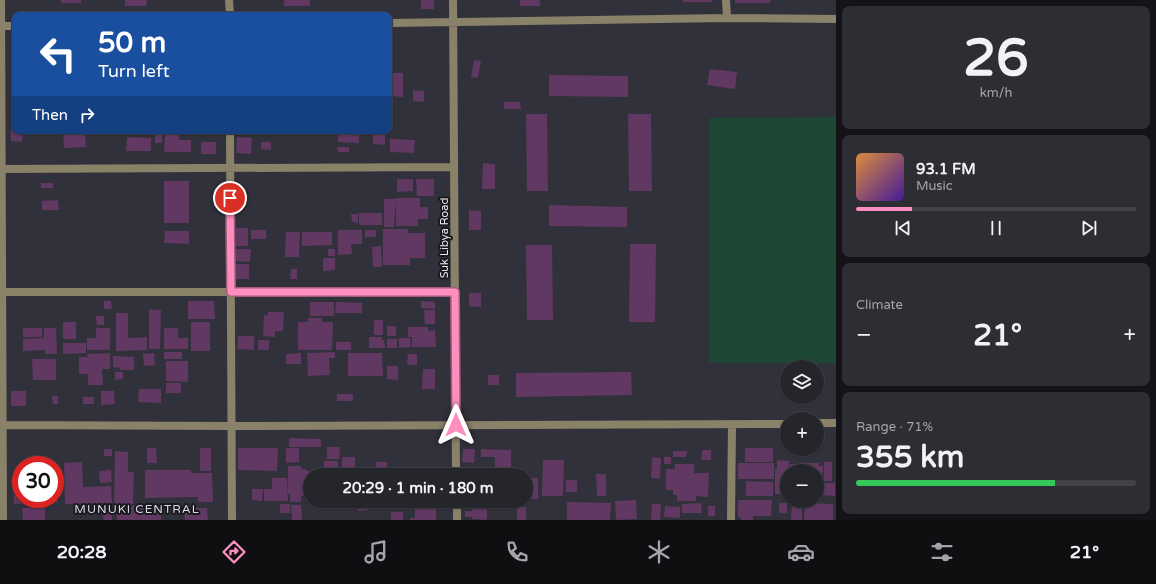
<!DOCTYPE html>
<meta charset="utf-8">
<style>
:root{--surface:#25252c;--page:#2d2d34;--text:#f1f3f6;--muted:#a3a5a9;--line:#424248;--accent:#fd8ebf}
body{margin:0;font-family:"Varela Round",sans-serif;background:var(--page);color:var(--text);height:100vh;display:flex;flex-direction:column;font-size:15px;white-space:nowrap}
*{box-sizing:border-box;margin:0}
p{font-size:13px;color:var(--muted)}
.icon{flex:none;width:22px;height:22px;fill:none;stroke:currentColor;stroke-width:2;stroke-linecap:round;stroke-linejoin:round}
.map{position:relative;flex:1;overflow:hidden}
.details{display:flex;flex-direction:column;gap:6px;padding:6px;background:#141418;width:320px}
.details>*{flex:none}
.guide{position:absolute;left:12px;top:12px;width:380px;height:122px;border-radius:8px;box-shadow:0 1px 3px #0004,0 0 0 1px var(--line);background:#1a4fa0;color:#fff;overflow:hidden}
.fabs{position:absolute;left:780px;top:360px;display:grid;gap:8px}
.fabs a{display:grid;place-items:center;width:44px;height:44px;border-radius:50%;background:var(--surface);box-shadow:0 1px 3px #0004,0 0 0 1px var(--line);font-size:20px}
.speed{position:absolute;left:12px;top:456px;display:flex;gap:8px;font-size:20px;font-weight:700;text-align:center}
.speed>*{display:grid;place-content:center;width:52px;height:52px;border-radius:50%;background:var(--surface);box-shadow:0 1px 3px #0004,0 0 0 1px var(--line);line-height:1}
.speed .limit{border:6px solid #d22;background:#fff;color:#111}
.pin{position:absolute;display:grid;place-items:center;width:34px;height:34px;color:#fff;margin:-17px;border:2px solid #fff;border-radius:50%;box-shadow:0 1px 4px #0007}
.me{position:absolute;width:44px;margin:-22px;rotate:0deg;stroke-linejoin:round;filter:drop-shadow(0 0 3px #0008)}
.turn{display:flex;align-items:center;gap:14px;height:84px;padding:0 20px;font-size:18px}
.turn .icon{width:52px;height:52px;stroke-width:2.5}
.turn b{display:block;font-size:28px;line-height:34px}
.then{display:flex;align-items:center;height:38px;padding:0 20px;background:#0003;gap:8px;font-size:15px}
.big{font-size:30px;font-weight:700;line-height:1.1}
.details .tile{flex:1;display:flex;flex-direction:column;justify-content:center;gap:6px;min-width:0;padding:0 14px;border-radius:8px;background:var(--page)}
.details .dial{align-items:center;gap:0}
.dial b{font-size:52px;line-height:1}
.song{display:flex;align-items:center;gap:12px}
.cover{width:48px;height:48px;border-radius:6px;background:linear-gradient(135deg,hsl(30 70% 55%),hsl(260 70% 35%))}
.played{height:4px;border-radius:2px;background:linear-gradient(90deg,var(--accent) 20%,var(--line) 20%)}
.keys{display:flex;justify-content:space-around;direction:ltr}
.heat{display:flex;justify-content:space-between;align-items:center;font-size:22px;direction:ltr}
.charge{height:6px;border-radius:3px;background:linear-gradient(90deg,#34c759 71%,var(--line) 0)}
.trip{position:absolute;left:303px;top:468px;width:230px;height:40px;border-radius:20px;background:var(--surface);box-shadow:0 1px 3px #0004,0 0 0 1px var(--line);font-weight:700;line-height:40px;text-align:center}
.tab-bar{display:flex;height:64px;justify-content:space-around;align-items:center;background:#0f0f12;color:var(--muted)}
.tab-bar .icon{width:28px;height:28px}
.tab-bar .current{color:var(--accent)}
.tab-bar b{font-size:18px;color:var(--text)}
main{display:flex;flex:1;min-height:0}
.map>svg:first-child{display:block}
</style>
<main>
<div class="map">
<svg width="836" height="520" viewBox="0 0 836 520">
<rect width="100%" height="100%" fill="#31313b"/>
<path fill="#1d4635" d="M836,117V363H709V118Z"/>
<path fill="#603861" d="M61,0H81V3H61Z
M125,0H147L146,6H125Z
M284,0H310V6H284Z
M421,0H434V9H421Z
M520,0H540V6H520Z
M683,0H712V2H683Z
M735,0H770V3H735Z
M474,60L481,61L478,78L471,77Z
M710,69L737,72L735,89L707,85Z
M391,73H403V97L392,96V85H390Z
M549,75L628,76V97L549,96Z
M13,79H15V100H11Z
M413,90L424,91V102L413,101Z
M504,102H520L521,109H504Z
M11,106H15V131H23L22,142L11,141Z
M526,114H547L548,191H527Z
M628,114H651L652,191H629Z
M63,131H109V133H85L86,147L64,148Z
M155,131H162V143H155Z
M165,131H179V140H191V152H164Z
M338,131H359V143L338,142Z
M373,131H385V145L373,144Z
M127,137L151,138V151H126Z
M237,137L252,138L251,154L236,153Z
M390,139L415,140L414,153L390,152Z
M201,142H216V154H201Z
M261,142H271V150L261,149Z
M337,147H349V152H338Z
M483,163L495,164V189H482Z
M397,179H413V191L397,192Z
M416,179H434V196H417Z
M164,181H189V223H164Z
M41,183H53V188H41Z
M396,198H420V207H428V219H418V226H396Z
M384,199H396L394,227H384Z
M58,200L59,210H42V201Z
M549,205L627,207V227L549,226Z
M469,210L481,211V230H469Z
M359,213H382V225H359Z
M351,214H358V223L352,222Z
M236,228H248V246H236Z
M383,229H408V233H425V258H410V265H383Z
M251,230H266V239H251Z
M338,230H362V244H351L352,254L338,255Z
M365,230H376V237H365Z
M165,231H189V244L164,243Z
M286,232H300L299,257H285Z
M302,232H332V245L302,246Z
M630,244H656L655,322H629Z
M526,245H552L553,320H527Z
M381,246L382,267H373L372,247Z
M236,249H251L250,262L235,261Z
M328,249H335V256H328Z
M323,258H335V270L323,271Z
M233,264H249V279H233Z
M291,269H297V279H290Z
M469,293H481V307L469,306Z
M104,301H111L112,309H104Z
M188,301H214L215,319H188Z
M421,301L435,302V309L421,308Z
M310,302H334V316H310Z
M336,302L362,303V313H335Z
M149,309L161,310L160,349H149Z
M424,310H435V324H425Z
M268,312H284L283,331H275V337L263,336L264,315L268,316Z
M116,313H128V338L147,337V350L116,351Z
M96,316H104V325H97Z
M308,318H322V322H333L332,350H298V322H308Z
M374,320H383V335H374Z
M63,322H76V339H63Z
M191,322H210V351H191Z
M387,326H396V336H387Z
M408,327H428V331L435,330L436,347H412V337H408Z
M23,328H42V337H23Z
M44,328H56L57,354H45V350L23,351V339L44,338Z
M96,328H110V350H87V338H96Z
M164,328H178V338H188V349H164Z
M238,336H254V350L237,349Z
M369,337H382V340H384L385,348H369Z
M399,338H410L411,347L399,348Z
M387,339H397V348H387Z
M258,340H269V350H258Z
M336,342H351V350H336Z
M63,343H86V353L63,354Z
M164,352H182V359H164Z
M335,352V358H329L330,375L308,376L307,353Z
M110,353V369H102L103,385H88V374H79V357H88L87,354Z
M154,353L155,365L144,366L143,354Z
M301,353V364H286V354Z
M348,353H382L383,376H348Z
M408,354H417V365H407Z
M113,356L134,357V370H120V368L113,367Z
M32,359H56V380H33Z
M166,361H188V382L166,381Z
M387,366H398V380L387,379Z
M423,369H435V389H422Z
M115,372H123V379L115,380Z
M631,372L632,395L516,397V373Z
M488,375H499V385H488Z
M166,383H181V393H166Z
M139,389H161V403L138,402Z
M11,391H26V406H11Z
M101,391H114L115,404L101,405Z
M337,394H353V401H337Z
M52,396H58V404H53Z
M83,397H94V404H83Z
M289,438L321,439V447H289Z
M327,447H340L339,459H327Z
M147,448H156L157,463H147Z
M200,448H211V471H200Z
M238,448H278L277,471L238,470Z
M286,448H299V462L286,463Z
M745,448H773V462H745Z
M104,449H112V456H104Z
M463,449H475L474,463L462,462Z
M481,449L511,450V470H495V457H481Z
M702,450H711V460H701Z
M115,451L128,452V472H134L133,504H114Z
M673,451H687L686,457H673Z
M342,457H355V475H342Z
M652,457L661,458L660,479L651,478Z
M664,457H671V464H664Z
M543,460H564L563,496H542Z
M777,460L789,461V471H787V494H775V469H777Z
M324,461H338V475H324Z
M82,462L83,487L111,486L112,503L65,504L64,463Z
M376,462H387V473H376Z
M824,462H832V481H824Z
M738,463H774V479H738Z
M803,463H819V466H823L822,483H817V471H790V464H803Z
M675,464H694V473H709L708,497L696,496V501H677V495H673V490H666V469H675Z
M288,466H301V469H306V471H314V475H310V496H301V502H290V494H288Z
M111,470L112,482L100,483L99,471Z
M145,470H191V473H212L213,502H198V497L145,498Z
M596,474H606V496H597Z
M272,478H287L288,501H264V489H272Z
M527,478H538V499H526Z
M566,480H577V492H566Z
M21,481V499H37V503L14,504L13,482Z
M746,481L773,482V496H746Z
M823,483H835V496L823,495Z
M817,487H822V497H817Z
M252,489H263L262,501L252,500Z
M55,493H58V503H47V499H55Z
M636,500L637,519L616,520L615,501Z
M738,500H772L771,516H753V520H741V517H738Z
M792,501H802V520H791Z
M357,502H368V510L358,511Z
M567,502L611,503L610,520H567Z
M473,503L487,504V520L472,519V517H465V511H472Z
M701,503L702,513H682V504Z
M779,503H787V513H779Z
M805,503L833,504V520H804Z
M280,504H290V513H280Z
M652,504H661L660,520H651Z
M104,505H112V520H103Z
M161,505V520H117L116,506Z
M291,505H301L302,520H292Z
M665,506L680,507V518L664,517Z
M708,506H715V516H708Z
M45,507V520H23L22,508Z
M517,507H526V520H517Z
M184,508H207L208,520H185Z
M415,508H436V520H410V518H415Z
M391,512H403V520H391Z"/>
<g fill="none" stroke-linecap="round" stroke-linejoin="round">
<path stroke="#8a8169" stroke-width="8" d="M1,0L3,520
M229,0L230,15
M453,0L456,475
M726,0L727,18
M389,23L727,18L836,19
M0,26H15
M230,131L232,520
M0,169L454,167
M0,292H455
M817,423H836
M0,425L232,426L787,424
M457,501V520
M731,520L732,424"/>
</g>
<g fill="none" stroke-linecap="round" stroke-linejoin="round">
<defs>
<path id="route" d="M230,198L231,292H455L456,425"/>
</defs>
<use href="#route" stroke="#a45c7c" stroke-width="10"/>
<use href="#route" stroke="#fd8ebf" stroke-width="7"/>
</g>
<g text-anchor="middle" stroke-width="4" stroke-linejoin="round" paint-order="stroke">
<g font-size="11" fill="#e7e7ee" stroke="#19191e">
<text transform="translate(444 238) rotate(-90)" y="4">Suk Libya Road</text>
</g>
<g font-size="12" letter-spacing="1" fill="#d9d9e7" stroke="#19191e">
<text x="137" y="513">MUNUKI CENTRAL</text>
</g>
</g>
</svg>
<div class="fabs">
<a><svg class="icon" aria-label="layers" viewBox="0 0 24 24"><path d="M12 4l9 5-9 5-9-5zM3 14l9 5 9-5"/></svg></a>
<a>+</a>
<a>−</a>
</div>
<div class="speed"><div class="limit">30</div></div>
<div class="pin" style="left:230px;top:198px;background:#d93025"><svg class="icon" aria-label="arrive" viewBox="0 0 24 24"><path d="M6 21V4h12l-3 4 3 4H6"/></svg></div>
<svg class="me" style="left:456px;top:425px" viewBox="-20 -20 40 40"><path d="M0-17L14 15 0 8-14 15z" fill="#fd8ebf" stroke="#fff" stroke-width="4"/></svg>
<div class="trip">20:29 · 1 min · 180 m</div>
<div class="guide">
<div class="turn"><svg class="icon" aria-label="left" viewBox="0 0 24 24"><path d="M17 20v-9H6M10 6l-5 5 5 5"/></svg><div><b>50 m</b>Turn left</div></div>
<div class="then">Then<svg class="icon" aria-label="right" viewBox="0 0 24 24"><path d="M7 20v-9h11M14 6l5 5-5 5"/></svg></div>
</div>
</div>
<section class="details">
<div class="tile dial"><b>26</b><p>km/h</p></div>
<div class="tile">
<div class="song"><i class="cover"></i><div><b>93.1 FM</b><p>Music</p></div></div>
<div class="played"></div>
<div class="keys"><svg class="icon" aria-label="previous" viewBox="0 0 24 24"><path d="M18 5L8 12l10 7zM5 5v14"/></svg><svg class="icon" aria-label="pause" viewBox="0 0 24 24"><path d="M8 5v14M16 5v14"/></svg><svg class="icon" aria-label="next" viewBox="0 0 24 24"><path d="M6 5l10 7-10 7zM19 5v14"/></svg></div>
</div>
<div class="tile"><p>Climate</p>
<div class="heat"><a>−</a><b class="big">21°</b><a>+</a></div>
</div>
<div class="tile"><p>Range · 71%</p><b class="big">355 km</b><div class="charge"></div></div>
</section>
</main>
<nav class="tab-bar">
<b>20:28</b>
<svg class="icon current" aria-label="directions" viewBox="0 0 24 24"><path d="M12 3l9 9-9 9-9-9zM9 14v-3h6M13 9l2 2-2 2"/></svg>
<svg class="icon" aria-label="music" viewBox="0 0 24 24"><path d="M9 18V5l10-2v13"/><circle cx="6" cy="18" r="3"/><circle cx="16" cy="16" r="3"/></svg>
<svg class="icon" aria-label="phone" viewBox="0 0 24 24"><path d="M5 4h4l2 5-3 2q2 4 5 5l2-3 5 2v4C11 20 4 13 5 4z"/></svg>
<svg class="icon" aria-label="climate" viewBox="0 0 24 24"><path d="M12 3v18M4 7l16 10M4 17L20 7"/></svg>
<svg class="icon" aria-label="car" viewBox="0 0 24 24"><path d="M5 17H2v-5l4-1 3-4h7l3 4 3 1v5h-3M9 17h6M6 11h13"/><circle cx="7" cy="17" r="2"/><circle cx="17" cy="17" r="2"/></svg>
<svg class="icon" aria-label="filters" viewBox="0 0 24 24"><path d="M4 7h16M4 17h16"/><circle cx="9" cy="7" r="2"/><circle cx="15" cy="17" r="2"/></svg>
<b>21°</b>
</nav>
